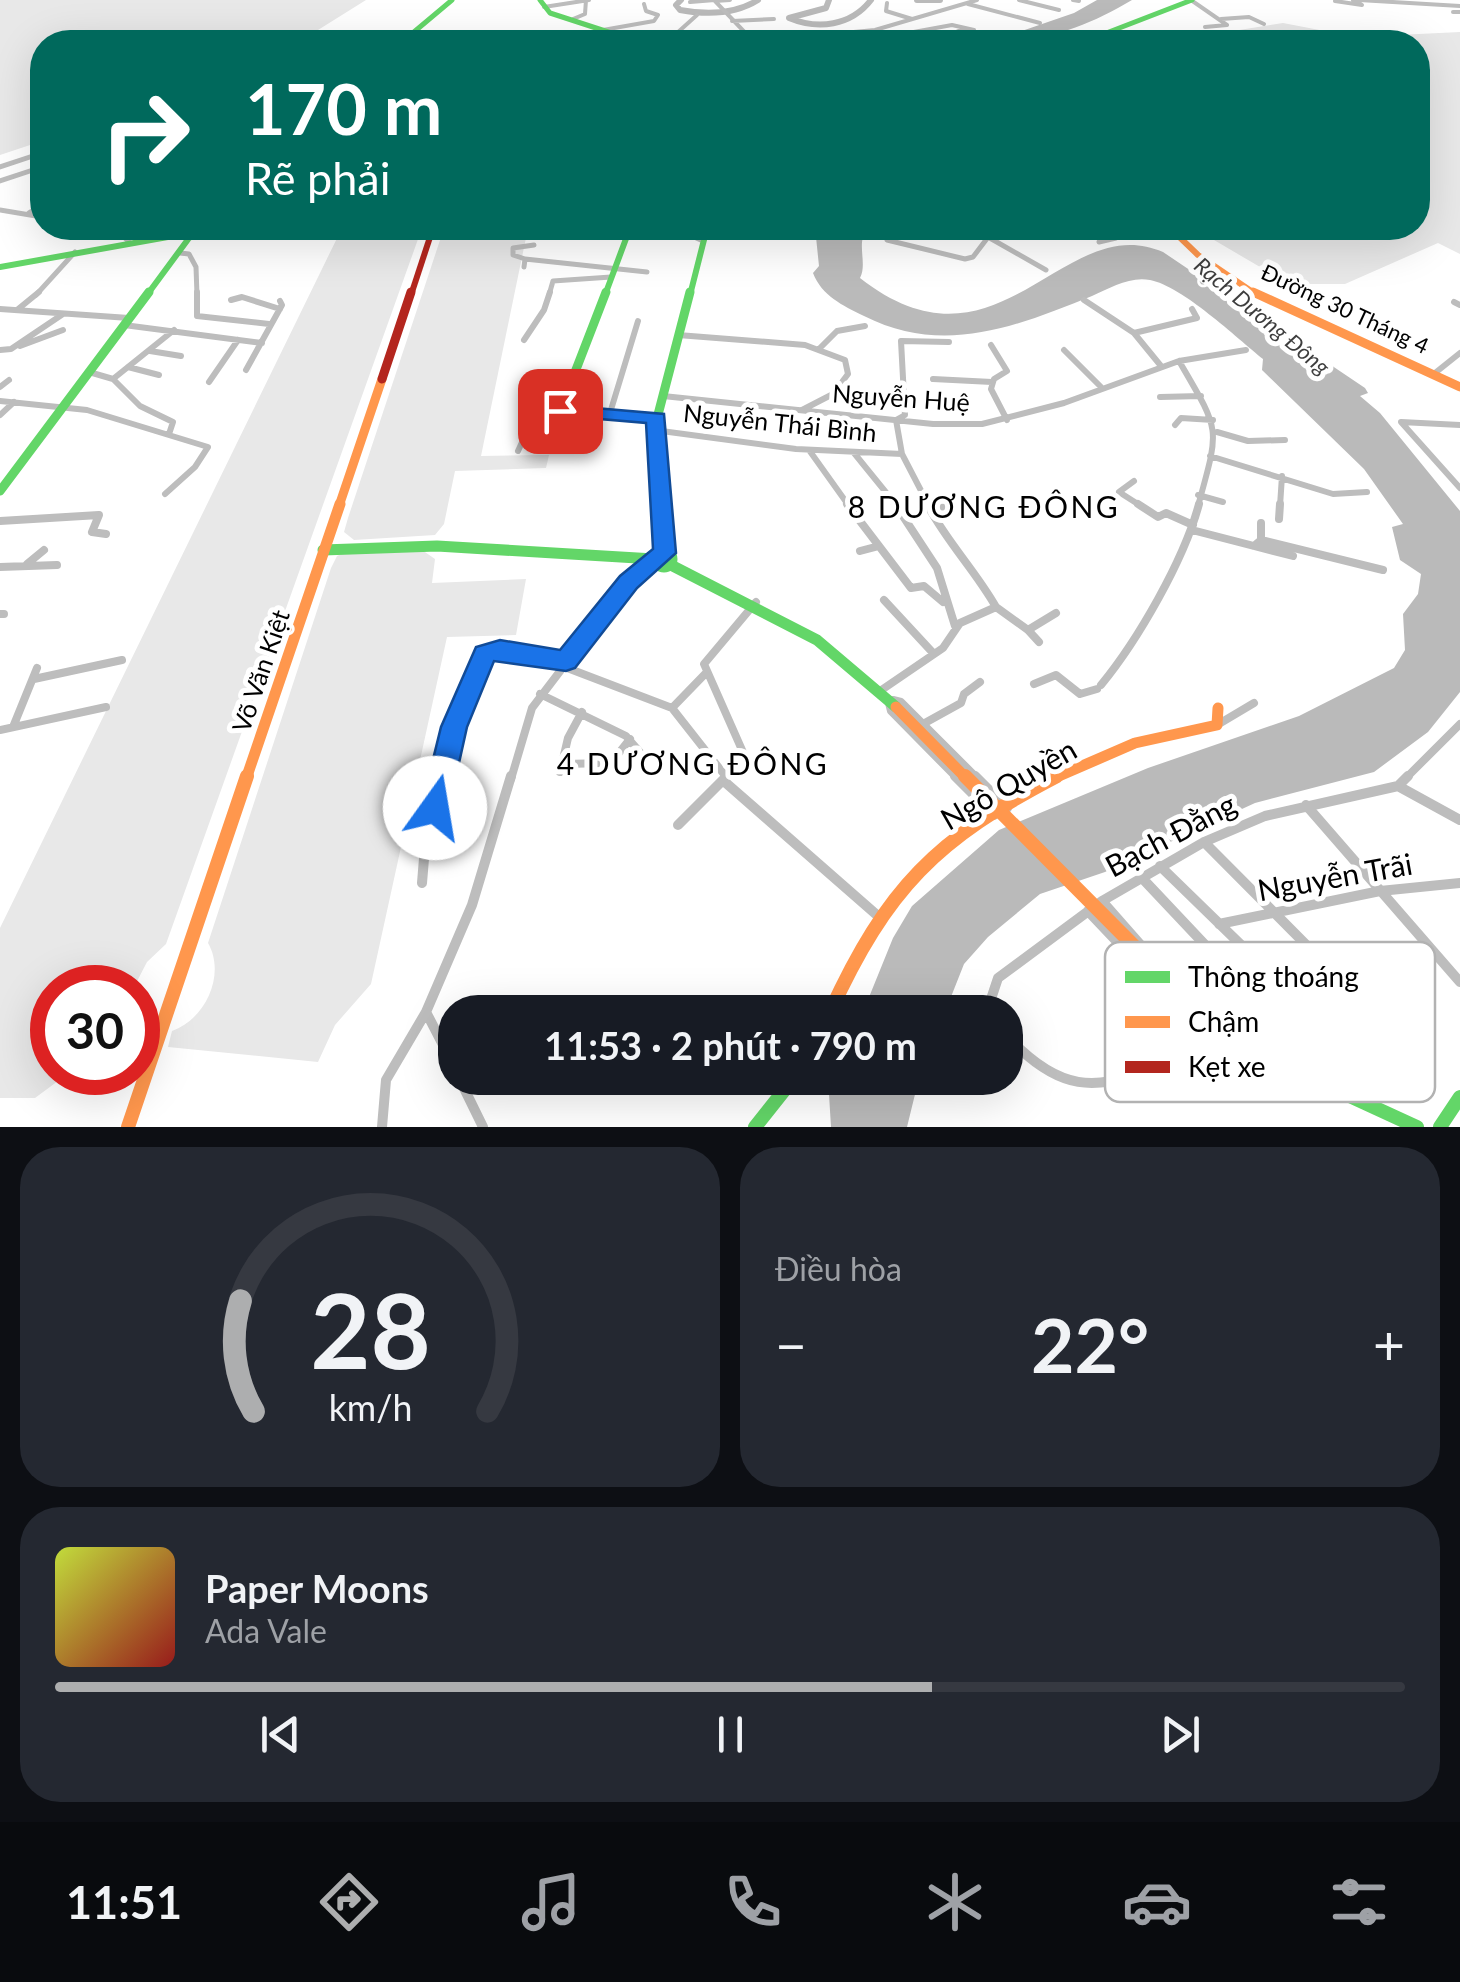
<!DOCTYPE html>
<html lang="vi">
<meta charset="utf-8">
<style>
:root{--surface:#171b24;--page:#242831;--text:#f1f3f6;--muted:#9ea1a6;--line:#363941;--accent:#adaeaf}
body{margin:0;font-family:Lato,sans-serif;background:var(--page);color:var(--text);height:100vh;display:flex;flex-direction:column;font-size:38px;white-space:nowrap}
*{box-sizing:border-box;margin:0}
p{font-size:32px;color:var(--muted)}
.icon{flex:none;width:55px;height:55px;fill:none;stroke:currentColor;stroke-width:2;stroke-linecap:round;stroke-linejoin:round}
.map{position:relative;height:1127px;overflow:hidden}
.details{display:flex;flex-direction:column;gap:20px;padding:20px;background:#0d0f14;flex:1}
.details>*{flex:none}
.guide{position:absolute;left:30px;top:30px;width:1400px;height:210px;border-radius:40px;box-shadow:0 10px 40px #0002;background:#00695c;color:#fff;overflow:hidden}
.speed{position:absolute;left:30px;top:965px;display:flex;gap:20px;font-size:50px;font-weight:700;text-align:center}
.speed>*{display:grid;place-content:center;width:130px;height:130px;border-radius:50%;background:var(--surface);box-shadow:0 10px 40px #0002;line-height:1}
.speed .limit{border:15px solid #d22;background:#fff;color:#111}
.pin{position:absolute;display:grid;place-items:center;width:85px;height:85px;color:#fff;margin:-42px;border-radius:20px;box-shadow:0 5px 15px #0006}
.me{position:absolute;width:110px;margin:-55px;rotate:13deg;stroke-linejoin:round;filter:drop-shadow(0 0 8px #0008)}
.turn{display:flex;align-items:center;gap:35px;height:210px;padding:0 50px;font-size:45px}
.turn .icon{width:130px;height:130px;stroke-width:2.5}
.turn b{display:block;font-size:70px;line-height:85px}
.big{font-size:75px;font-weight:700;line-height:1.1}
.details .tile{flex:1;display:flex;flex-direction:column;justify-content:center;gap:15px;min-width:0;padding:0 35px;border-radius:40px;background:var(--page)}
.details .dial{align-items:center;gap:0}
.dial svg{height:260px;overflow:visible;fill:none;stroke:var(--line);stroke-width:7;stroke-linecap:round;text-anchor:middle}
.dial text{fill:var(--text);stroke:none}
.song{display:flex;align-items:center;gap:30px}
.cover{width:120px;height:120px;border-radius:15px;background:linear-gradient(135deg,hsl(70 70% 55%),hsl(0 70% 35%))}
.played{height:10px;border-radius:5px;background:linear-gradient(90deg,var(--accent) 65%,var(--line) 65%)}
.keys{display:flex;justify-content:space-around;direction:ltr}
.heat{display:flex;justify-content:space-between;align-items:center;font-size:55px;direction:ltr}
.details .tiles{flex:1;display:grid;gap:20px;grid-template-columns:1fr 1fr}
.tile:last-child{grid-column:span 2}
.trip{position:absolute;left:438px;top:995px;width:585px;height:100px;border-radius:40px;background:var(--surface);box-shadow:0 10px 40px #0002;font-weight:700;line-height:100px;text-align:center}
.tabs{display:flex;height:160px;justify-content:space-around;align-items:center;background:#090b0e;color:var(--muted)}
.tabs .icon{width:70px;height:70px}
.tabs .selected{color:var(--accent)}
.tabs b{font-size:45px;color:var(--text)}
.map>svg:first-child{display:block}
</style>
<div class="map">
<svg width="1460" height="1127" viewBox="0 0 1460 1127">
<rect width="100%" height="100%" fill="#fff"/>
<path fill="#e8e8e8" d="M0,0H366L318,30L313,42H42V141L0,155Z
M1283,23L1356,37L1460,32V254L1438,243L1345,284H1289L1214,240L1224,228H1418V42H1198L1208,35Z
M342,228H422L166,944L147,962L134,987L52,988V1072L92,1073L62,1078L35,1098H0V928Z
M444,228H528L481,456L549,455L546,468L455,471L444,524L435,535L354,540L344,532L348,518Z
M422,550L435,559L432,583L526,579L516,635L447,637L371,984L335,1025L318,1062L168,1047L172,1031C206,1019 226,974 208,943L331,568L337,556L346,552Z"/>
<path fill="#bababa" d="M1097,0H1132C1087,27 1041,43 990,42L1074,13Z
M822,228H868C855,242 868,263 860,278C999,387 1063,208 1163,252L1365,388L1368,393L1360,396L1380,413L1460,511V692L1428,732L1374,772L1255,803L1105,872L1040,894L988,937L964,964L945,1012H863L893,938L912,906L999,830L1148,768L1299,716L1394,668L1405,650L1403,614L1418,594L1421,574L1400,560L1392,527L1403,524L1364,469L1262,370L1263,359C1237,338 1182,286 1150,280C1130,276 1110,288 1092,296C1015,327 943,356 864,316C842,305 822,296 813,273L819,266L816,237Z
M828,1078H919L907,1127H831Z"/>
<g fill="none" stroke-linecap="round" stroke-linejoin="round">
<path stroke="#bababa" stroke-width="6" d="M681,0L676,5L680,10C707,15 734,15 758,0
M829,0L826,8L789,18C818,30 851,26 871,0
M917,0H940"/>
<path stroke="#bdbdbd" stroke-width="4" d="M730,0L715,1L754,42
M1019,0L1059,10
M1073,0L1079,1
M1191,0L1227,25L1205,27
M1359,0L1460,6
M1335,1L1362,5L1353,0
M690,2L715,0
M887,3L886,11L912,19
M968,4L1040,23
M544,7L589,0
M1453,12H1460
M573,19L585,14L586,0
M1221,19L1249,17L1264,24
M732,21L774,19
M603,30L654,21L658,15L646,11L644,4
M333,32L407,35
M709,37L743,33
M567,38V42
M961,39L978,38
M667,42L697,15
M745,42L875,30L977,0
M859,42L952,25L974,30L958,38
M907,42L921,34
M934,42L965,28"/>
<path stroke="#bdbdbd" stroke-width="5" d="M0,167L42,153
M0,181L42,167
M0,210L42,217
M29,213L42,205
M88,228L124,237L130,243
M674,228L703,241
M912,228H944
M988,237L1046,270
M887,240L965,259L973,257L995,228
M1099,242L1116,238L1115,228
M180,253L189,254L196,267L197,295
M525,259L647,272
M524,267L525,259L513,255V248L534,245
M36,295L75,252
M549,295L553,281L611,277"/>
<path stroke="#bdbdbd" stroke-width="6" d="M197,292V316L269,324
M231,300L242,297L280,309
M1084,300L1134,333
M1454,302L1460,305
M0,309L129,318
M17,310L39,292
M124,325L262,343
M678,335L805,345L845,360L848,374L833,394L802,410
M524,340L544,310L550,292
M991,345L1007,371L994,379L991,389L1007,420
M20,346L63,330
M820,348L837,331L865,326
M0,350L11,349L63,314
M1064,350L1101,387
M150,351L181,356
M1179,361C1221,433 1220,426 1198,506
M1161,366L1134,333L1197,318L1192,309
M128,367L159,375
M246,370L282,305L280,301
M89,372L113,379L174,330
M1435,373L1460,353
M113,379L140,406L173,422L169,434
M933,379L992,382
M209,382L238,340
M0,387L9,380
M663,396L933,424H982L1064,403L1179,361L1246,350
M1160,397L1201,396
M0,401L87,410L208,447L195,467L165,494
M610,413L638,321
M0,415L14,402
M1175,425L1181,418L1213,420
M1460,425L1401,422L1460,488
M654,430L796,449L902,454
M1217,432L1248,441L1285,440
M809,450L849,506
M518,451L537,410L560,411
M854,453L897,506
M1210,456L1333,494L1367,492
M1134,481L1119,492L1141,506
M1198,495L1223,502
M929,506L902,454L896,420L905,415L901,341L949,342
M1280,506L1282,476"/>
<path stroke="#bdbdbd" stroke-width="8" d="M847,504L911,588L924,586L943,602
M895,504L937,568L955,626
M1138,504L1158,517L1166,513L1193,525
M930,508L959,507
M1279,519L1280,504
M0,521L99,515L92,532L106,534
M1261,523V540
M1192,530L1254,546L1261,540L1383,570
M1254,546L1293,556
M860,551L879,546
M27,564L44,550
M0,567L57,565
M884,600L934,654
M996,607L1028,630L1056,613
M0,614H4
M1028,630L1039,642
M562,666L672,708L727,778
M34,679L122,660
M1034,684L1056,675L1080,694L1097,689
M1101,685C1138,640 1184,560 1199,504
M880,691L943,648L960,623L996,607C975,570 946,541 927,504
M540,694L626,736L645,758
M893,700L901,702L978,779
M889,703L891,711L958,779
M672,708L705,674
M923,724L961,703L964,694L980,682
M1217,725L1254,703
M13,727L37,668
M0,730L106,707
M562,764L611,763L630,739
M560,772L568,738L582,712
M440,779L484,654L500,650L566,661
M511,779L532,708L628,582L650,561
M724,779L746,759L704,664L756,602
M1405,779L1460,724"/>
<path stroke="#bdbdbd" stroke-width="10" d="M955,776L994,815
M975,776L1007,808
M726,783L878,916
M1398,786L1460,820
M1306,805L1460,982
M678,825L727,776
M1204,842L1351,990L1359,1097
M1160,866L1276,979
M1142,878L1241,983
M422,883L426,834L440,776
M1102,901L1241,1059
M1088,911L1162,989L1219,1059
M1219,924L1380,891L1460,883
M1184,989L1330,973
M993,1012L991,999L998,978L1102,901L1204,842L1265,816L1398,786L1408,776
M1005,1034C1090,1127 1126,1059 1225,1059
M455,1068L426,1012L472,905L511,776
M459,1078L483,1127
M382,1127L386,1080L426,1012"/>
<path stroke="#63d668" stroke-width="5" d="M540,0L550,13L639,42
M402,42L452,0
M1083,42L1192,0"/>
<path stroke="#63d668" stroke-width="6" d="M0,267L218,228
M147,295L189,238L203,228
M605,295L630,228
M690,295L707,228"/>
<path stroke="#63d668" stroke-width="9" d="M606,292L560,411L657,418
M0,491L149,292
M661,506L654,430L690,292"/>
<path stroke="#63d668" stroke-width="11" d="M661,504L665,553
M323,550L437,546L654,559
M656 559a8 8 0 1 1 16 0a8 8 0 1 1-16 0Z
M669,564L817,640L896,707"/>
<path stroke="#63d668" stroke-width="14" d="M1234,1061L1319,1082L1417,1127
M755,1127L794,1078
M1440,1127L1460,1097"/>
<path stroke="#ff974d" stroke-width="6" d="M1170,228L1198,255L1257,295"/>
<path stroke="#ff974d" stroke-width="9" d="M1253,292L1460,387
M339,506L382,379"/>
<path stroke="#ff974d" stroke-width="11" d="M246,779L340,504
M1052,779L1135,743L1217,725L1218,708"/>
<path stroke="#ff974d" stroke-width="14" d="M830,1012C887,888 936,839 1057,776
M1208,1033L1226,1055
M1229,1055L1234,1059L1232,1064L1226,1061Z
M128,1127L247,776"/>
<path stroke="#b3261e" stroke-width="6" d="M411,295L433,228"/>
<path stroke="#b3261e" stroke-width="9" d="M382,379L411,292"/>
<path stroke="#ff974d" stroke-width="11" d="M896,707L967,779"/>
<path stroke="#ff974d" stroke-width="14" d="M965,776L1138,950L1208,1033"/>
</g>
<path fill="#1a73e8" stroke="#114b97" stroke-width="2.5" d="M560,405L664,414L676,553L637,588L575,668L566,671L494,661L467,727L449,808L445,816L435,820L425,816L421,808L441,727L476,647L500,640L560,650L620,576L653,549L646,423L553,415L551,411Z"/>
<g text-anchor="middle" stroke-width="10" stroke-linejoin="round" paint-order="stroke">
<g font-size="22" fill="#000" stroke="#fff">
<text transform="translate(1345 309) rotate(25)" y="8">Đường 30 Tháng 4</text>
</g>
<g font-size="22" font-style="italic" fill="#3e3e3e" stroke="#fff">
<text transform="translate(1262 316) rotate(40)" y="8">Rạch Dương Đông</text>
</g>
<g font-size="25" fill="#000" stroke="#fff">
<text transform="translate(901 398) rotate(4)" y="9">Nguyễn Huệ</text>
<text transform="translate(780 423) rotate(6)" y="9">Nguyễn Thái Bình</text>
<text transform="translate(261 671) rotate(-71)" y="9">Võ Văn Kiệt</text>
</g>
<g font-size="30" letter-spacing="2.5" fill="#000" stroke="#fff">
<text x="984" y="518">8 DƯƠNG ĐÔNG</text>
<text x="693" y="775">4 DƯƠNG ĐÔNG</text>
</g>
<g font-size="30" fill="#000" stroke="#fff">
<text transform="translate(1009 785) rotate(-30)" y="10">Ngô Quyền</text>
<text transform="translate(1171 836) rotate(-28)" y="10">Bạch Đằng</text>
<text transform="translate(1335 878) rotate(-10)" y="10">Nguyễn Trãi</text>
</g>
</g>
<rect x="1105" y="942" width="330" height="160" rx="15" fill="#fff" stroke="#b2b2b2" stroke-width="2.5"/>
<rect x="1125" y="971" width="45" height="12" fill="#63d668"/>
<rect x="1125" y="1016" width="45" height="12" fill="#ff974d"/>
<rect x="1125" y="1061" width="45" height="12" fill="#b3261e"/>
<g font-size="28" fill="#000">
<text x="1188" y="987">Thông thoáng</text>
<text x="1188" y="1032">Chậm</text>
<text x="1188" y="1077">Kẹt xe</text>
</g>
</svg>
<div class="speed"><div class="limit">30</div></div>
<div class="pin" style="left:560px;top:411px;background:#d93025"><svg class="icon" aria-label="arrive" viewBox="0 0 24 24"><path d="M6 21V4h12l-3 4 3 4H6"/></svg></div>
<svg class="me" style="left:435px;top:808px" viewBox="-20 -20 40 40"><circle r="19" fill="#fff"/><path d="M0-13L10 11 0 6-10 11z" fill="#1a73e8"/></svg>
<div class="trip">11:53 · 2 phút · 790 m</div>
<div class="guide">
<div class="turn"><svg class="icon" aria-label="right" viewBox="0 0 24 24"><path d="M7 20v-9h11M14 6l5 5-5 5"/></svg><div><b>170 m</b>Rẽ phải</div></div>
</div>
</div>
<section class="details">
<div class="tiles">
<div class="tile dial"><svg viewBox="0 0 100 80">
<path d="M14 69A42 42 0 1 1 86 69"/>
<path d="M14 69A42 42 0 0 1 10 35" stroke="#adaeaf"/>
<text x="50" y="56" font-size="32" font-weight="700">28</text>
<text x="50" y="72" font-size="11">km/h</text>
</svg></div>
<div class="tile"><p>Điều hòa</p>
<div class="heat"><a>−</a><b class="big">22°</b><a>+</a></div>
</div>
<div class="tile">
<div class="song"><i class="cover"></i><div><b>Paper Moons</b><p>Ada Vale</p></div></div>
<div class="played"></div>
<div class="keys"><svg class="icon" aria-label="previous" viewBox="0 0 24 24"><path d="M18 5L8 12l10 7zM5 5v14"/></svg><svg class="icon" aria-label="pause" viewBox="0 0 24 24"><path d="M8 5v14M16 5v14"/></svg><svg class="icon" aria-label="next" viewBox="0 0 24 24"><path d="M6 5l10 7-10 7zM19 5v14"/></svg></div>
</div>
</div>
</section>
<nav class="tabs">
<b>11:51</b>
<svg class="icon selected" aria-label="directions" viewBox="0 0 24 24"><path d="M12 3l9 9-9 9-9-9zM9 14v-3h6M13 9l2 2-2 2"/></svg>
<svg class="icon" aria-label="music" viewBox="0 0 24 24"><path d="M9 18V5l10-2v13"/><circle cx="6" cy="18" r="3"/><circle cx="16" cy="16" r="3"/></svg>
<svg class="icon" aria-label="phone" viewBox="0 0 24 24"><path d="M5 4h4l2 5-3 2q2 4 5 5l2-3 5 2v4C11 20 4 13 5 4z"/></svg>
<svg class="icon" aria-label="climate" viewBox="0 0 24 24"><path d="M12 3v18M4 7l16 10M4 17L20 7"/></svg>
<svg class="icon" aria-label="car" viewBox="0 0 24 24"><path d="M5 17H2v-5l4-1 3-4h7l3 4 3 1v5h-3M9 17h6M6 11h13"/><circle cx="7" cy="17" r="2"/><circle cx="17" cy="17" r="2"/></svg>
<svg class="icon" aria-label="filters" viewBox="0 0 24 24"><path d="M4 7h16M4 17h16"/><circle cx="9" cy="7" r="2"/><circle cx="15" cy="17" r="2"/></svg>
</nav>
